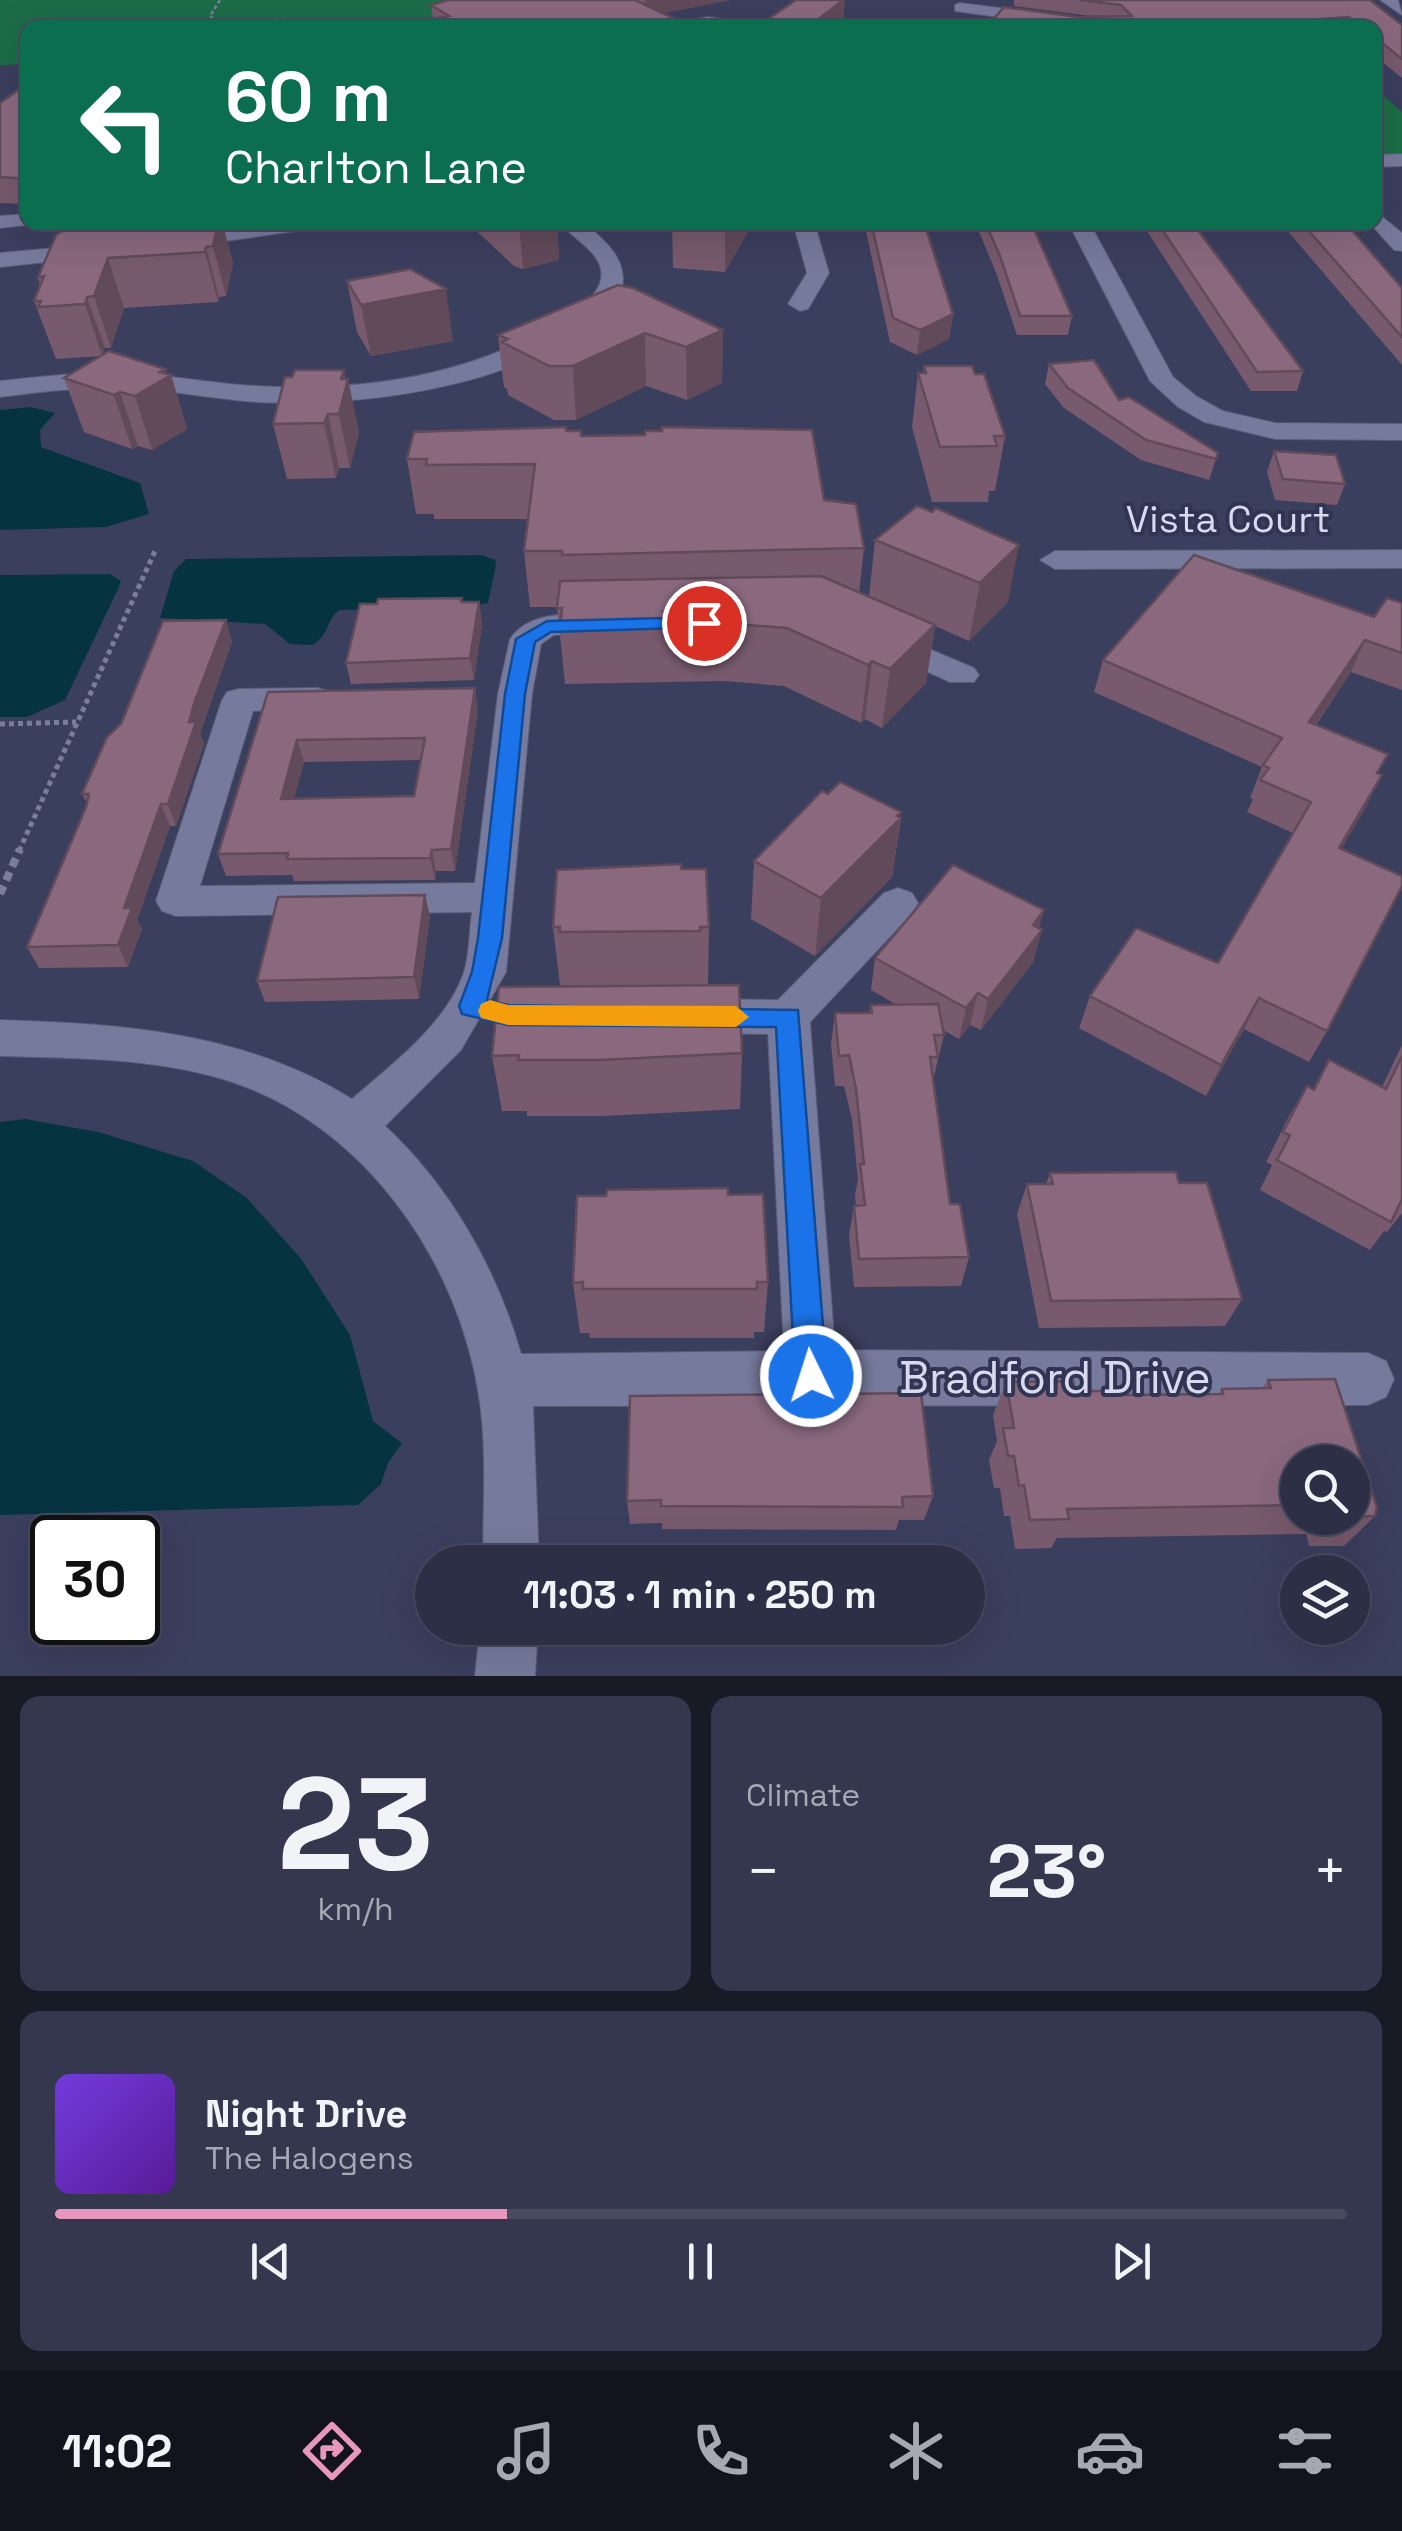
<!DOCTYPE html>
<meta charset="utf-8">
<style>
:root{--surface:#2c2f46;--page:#34374d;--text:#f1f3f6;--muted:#a6a9b3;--line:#484a5f;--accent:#e797bd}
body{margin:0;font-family:"Space Grotesk",sans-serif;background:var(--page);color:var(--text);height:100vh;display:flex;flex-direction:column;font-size:38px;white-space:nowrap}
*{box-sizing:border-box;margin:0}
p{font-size:32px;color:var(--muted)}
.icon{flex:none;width:55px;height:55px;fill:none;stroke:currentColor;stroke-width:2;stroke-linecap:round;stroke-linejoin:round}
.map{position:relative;height:1676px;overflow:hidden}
.panel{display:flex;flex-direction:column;gap:20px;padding:20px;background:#181a26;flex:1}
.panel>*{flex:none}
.banner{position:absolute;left:20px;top:20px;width:1362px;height:210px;border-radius:20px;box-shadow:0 10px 40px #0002,0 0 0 2px var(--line);background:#0b6e4f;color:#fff;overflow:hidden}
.tools{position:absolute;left:1280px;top:1445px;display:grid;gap:20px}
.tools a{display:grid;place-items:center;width:90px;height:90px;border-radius:50%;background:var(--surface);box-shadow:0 10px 40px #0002,0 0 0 2px var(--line);font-size:50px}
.speed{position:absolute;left:30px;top:1515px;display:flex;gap:20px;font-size:50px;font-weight:700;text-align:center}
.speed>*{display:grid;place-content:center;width:130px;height:130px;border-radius:50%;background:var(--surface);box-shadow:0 10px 40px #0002,0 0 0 2px var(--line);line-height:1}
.speed .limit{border:5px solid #111;border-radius:15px;background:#fff;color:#111}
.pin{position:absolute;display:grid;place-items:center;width:85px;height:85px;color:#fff;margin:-42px;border:5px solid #fff;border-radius:50%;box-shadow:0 2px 10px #0007}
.me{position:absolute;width:110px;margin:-55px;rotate:356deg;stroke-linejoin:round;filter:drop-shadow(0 0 8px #0008)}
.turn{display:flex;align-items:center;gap:35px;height:210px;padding:0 40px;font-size:45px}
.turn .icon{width:130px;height:130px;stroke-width:2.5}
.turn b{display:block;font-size:70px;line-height:85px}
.big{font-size:75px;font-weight:800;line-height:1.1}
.panel .card{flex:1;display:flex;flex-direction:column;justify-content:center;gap:15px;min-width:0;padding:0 35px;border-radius:20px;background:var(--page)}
.panel .dial{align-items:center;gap:0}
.dial b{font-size:130px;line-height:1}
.song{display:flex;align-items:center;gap:30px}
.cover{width:120px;height:120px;border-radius:15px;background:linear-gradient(135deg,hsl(260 70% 55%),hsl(270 70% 35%))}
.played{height:10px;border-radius:5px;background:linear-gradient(90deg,var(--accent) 35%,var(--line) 35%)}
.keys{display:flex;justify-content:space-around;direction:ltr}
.heat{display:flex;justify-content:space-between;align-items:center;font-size:55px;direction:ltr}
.panel .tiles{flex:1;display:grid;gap:20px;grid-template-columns:1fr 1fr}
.card:last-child{grid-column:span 2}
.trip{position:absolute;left:415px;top:1545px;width:570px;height:100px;border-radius:50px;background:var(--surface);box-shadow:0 10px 40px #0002,0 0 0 2px var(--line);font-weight:800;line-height:100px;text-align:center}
.tabs{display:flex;height:160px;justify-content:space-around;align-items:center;background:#12131c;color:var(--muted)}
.tabs .icon{width:70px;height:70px}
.tabs .active{color:var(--accent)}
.tabs b{font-size:45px;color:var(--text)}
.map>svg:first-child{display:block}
</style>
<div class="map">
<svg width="1402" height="1676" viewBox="0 0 1402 1676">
<rect width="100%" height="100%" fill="#3b3f5e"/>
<path fill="#1d6c47" d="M0,0H538L385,27L28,28L27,64L0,65Z
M1375,88L1402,112V155L1375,157Z"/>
<path fill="#053440" d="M31,407L55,413L40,430L41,447L140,483L149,514L106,527L0,530V410Z
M482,555L495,560L496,565L488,603L457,608L340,610C327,617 330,634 313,645L290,644L265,624L160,618L174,571L186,559Z
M110,574L121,581L118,589L65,700L27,717H0V575Z
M25,1119L98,1132L193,1161L247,1198L302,1260L350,1335L373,1421L402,1443L388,1463L381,1484L358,1505L0,1515V1122Z"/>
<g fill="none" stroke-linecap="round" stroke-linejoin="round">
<defs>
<path id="lane" d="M708,17L766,25L770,28L708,21L652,27Z"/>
<path id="street" d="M1380,0H1398L1402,15Z
M960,3L1118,23L1126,28H1077L955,11V5Z
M1402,154V166L1375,167V155Z
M1375,211L1402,233V251L1394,250L1369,222H1375Z
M28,214V222L35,224L0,228V216Z
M268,222H326L316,228L177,248L166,242L177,236Z
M559,222H583C603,239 628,258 622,288C555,385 366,408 257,402C212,399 167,389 121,388C81,387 40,392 0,397V381C40,377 81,372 121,373C167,374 212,384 257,386C362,392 474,376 564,318C581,307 608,290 600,266C594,248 571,237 559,222Z
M793,222H814L829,273L808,309L800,311L788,304L807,273Z
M1068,222H1089L1173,377L1196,396L1223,411L1275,423L1402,424V440L1275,439L1204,422L1178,407L1150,381Z
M97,244L105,246V256L0,267V253Z
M1402,550V568L1055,569L1040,560L1055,551Z
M611,614L627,624L622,631L554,635L541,644L532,694L506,972L461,1050L385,1126C449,1185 497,1269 521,1354L784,1351L768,1034L693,1033L678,1028L672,1016L678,1004L693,999L778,1000L884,893L898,888L912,893L918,903L912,913L810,1022L835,1350L1368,1353L1386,1361L1394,1379L1386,1397L1368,1405L533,1406L539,1562H483C483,1509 487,1456 480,1403C461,1263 364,1123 226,1080C154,1058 75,1058 0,1056V1020C124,1024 244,1032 352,1099C391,1065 444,1026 463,975C470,956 469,932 472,912L176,916L162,911L156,901L222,700L227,692L239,689L317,688L329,691L334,699L329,707L253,711L200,886L475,883L498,694L510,639C531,608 578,615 611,614Z
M882,629L974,668L979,675L974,682H950L871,646L866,639Z
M480,1628H538L535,1676H475Z"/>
</defs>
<use href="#lane" stroke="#595c76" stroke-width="2"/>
<use href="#street" stroke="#595c76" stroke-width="2"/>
<path stroke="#7a7e98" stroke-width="2.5" stroke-dasharray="4 2.5" stroke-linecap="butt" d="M220,0L210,16L214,20L284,19L311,28"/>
<path stroke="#7a7e98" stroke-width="5" stroke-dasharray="5 4" stroke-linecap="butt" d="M0,724L76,722
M19,851L155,551"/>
<path stroke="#7a7e98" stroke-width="8" stroke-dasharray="9 6" stroke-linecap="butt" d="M0,894L20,849"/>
<use href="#lane" fill="#767b9d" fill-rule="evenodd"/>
<use href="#street" fill="#767b9d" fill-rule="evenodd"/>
</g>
<path fill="#775a6d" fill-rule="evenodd" d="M448,0H730L663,13L433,19L431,5Z
M1014,0H1370L1402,25V78L1375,56V28H991V22L1099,17L1014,6Z
M28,83V204L0,203V103Z
M171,222H222L233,263L226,296L219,297L218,302L124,308L111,348H105L102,355L171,375L187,429L152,450L138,446L132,449L84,432L64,378L101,356L56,359L34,301L40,285L38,277Z
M467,222H557L559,260L523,269L514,266Z
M672,222H751V226L725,272L673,268Z
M864,222H924L953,314L949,339L917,355L890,342Z
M975,222H1031L1072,316L1068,335H1017L997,275Z
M1141,222H1200L1198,230L1303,371L1297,391H1251Z
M1280,222H1340L1402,288V365Z
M347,281L453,341L371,356L357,332Z
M723,330L722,383L687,400L646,386L576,420H554L508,395L507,389L504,387L498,335Z
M1049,364L1218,453L1209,480L1141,460L1064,408L1045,384Z
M924,366L975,374L1005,436L995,491H989L988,502H932L912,427L918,373H923Z
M346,379H348L359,433L350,468H339L336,478L287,479L273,424Z
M566,431L824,500L864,548L859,593L869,597L875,540L917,506L1008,602L969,641L935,626L926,683L882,728L865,719L861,723L784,686L724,681L565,684L557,607H530L524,551L528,519H434V514H416L407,459Z
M1274,451L1345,484L1337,505L1275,500L1267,472Z
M463,602H479L482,624L474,680L351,684L346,663Z
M1402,603V690L1351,672L1316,725L1378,774L1366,807L1341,849L1327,1031L1309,1062L1244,1029L1206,1096L1079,1028L1090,996L1218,963L1293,833L1247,812L1253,799L1250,798L1262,767L1094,692L1103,660L1374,617Z
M226,620L232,642L200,733L204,744L176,826H170L137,920L142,929L128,967L39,968L27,947L87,803L82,794L121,724Z
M268,692L478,710L455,871H436L435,880L294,881L292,875L226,876L218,854ZM421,760L414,796L294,798L304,762Z
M900,818H901L892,877L815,956L751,919L754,861Z
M681,869L709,927L708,985L742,1053L740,1109L604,1116H527V1111H502L492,1056L566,987L565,985H560L553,927Z
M430,916L419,999L265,1002L257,981Z
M1039,928L1042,930L1033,962L981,1030L970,1025L959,1039L943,1030L944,1035L933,1080L950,1204L969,1257L961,1286L854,1287L849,1235L854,1206H856L855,1194L858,1180L852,1119L844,1086H835L831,1044L835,1013H869L871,1005H897L871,990L875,958Z
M1402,1045V1213L1387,1232L1384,1231L1370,1250L1260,1190L1272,1165L1266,1162L1289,1116L1307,1086L1313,1089L1329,1060L1382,1087Z
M1050,1173L1242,1299L1225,1326L1039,1328L1017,1214L1027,1184H1046Z
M728,1195L768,1282L764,1332H754V1338H590L589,1333H580L573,1283Z
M1268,1380L1375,1516L1344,1546H1309L1306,1534L1057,1538L1051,1548L1015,1549L1010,1516H1004L1000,1488H994L989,1460L997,1441L993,1415L1006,1382L1075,1391L1126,1395L1218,1394L1222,1389L1262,1388ZM1298,1462L1352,1518H1298Z
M933,1496L924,1520H899L896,1530L662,1529V1523L630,1524L627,1501Z"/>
<path fill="#614a59" d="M645,0H730L645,17Z
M843,0H845L843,28H807Z
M1349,17L1346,28H1302L1307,20Z
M218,222H222L233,263L226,296L213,246Z
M519,222H557L559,260L523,269Z
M725,222H751V226L725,272Z
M206,247L219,297L218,302L205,252Z
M108,258L124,308L111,348L94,296Z
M446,289L453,341L371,356L361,305Z
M87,297L105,348L102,356L85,304Z
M953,314L949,339L917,355L920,330Z
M723,330L722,383L687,400L686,347Z
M645,333L646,386L576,420L573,366Z
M165,369L168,377L171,375L187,429L152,450L135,396Z
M344,370L347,383L348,379L359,433L350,468L339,414L341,379Z
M120,392L138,446L132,449L114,395Z
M328,414L339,468L336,478L324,423Z
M1019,545L1008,602L969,641L980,583Z
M479,602L482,624L474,680L470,658Z
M226,620L232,642L203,723L200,733L204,744L176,826L168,804L195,701Z
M935,625L926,683L882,728L890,669Z
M1365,640L1351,672L1295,754L1309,722Z
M872,661L865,719L861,723L868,665Z
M475,688L478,710L455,871L451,849Z
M297,740L304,762L288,820L281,799Z
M1382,775L1366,807L1323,880L1339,848Z
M161,804L170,826L137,920L142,929L128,967L118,945L124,908Z
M901,812L892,877L815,956L821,898Z
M432,850L436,871L435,880L430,858Z
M425,895L430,916L419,999L414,977Z
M1044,910L1037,937L1042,930L1033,962L981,1030L988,999L1033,925Z
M978,993L970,1025L959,1039L966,1008Z
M1259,998L1244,1029L1206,1096L1221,1065Z"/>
<path fill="#8a697f" stroke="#614a59" stroke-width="2.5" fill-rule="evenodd" d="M448,0H635L694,28H383L449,16L431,5Z
M796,0H843L807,28H755Z
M1080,0H1370L1402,25V59L1375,37V28H1363L1349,17L1307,20L1302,28H1040L991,22L1004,7L1079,17L1132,16L1121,5Z
M28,83V179L0,177V103Z
M171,222H218L213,246L206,247L205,252L108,258L94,296L87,297L85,304L38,307L41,301H34L44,276L38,277L56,235L65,229L170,224Z
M871,222H924L953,314L920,330L893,318Z
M985,222H1031L1072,316H1020L1000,256Z
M1157,222H1192L1303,371L1257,372Z
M1301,222H1340L1344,228H1350L1402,288V337Z
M410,269L446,289L361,305L347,281Z
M618,285L633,288L723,330L686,347L645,333L573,366H549L502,342L508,339L498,335Z
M109,351L165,369L160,372L171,375L135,396L120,392L114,395L64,378Z
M1094,360L1119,400L1129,397L1218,453L1216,459L1146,440L1068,388L1049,364Z
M924,366H972L975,374H984L1005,436H994L997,446L940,447L918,373H926Z
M295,370H344L341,379H348L339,414H328L324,423L273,424L285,377H292Z
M566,427V431H581V436L645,435V431H662V427L812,430L824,500L856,504L864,548L562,555V551H524L535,464L426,465L427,459H407L414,432Z
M1274,451L1336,455L1345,484L1283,479Z
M917,506L932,512L936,508L1019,545L980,583L875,540Z
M1194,555L1374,617L1387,598L1402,603V653L1365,640L1309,722L1388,754L1377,773L1382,775L1339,848L1402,876V886L1327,1031L1259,998L1221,1065L1090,996L1136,928L1218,963L1311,802L1260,780L1269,768L1263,765L1282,738L1103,660Z
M821,576L935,625L890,669L872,661L868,665L787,628L725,623L560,626L562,608H557L560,581Z
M462,598L461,602H479L470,658L346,663L360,604H377L378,599Z
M226,620L195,701L189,722H196L168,804H161L124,908H132L118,945L27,947L86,807L89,794H82L107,737L121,724L163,621Z
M475,688L451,849L432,850L430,858L287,859L288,853L218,854L268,692ZM425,738L414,796L281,799L297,740Z
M840,782L901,812L897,816L901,818L821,898L754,861L822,791L828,794Z
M681,864V869H706L709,927H700V931L559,932L560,927H553L557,870Z
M953,865L1044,910L1033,925L1042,930L988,999L978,993L966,1008L875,958Z
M425,895L414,977L257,981L278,897Z
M739,985L742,1053L599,1060H518L519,1055L492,1056L499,987Z
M938,1004L944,1035H934L938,1057H930L950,1204H960L969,1257L859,1259L854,1206L865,1205L860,1164H864L856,1089L849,1055L839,1056L835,1013H872L871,1005Z
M1402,1056V1199L1391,1222L1277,1160L1290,1135L1283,1132L1307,1086L1314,1090L1329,1060L1386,1089Z
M1176,1172L1179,1183H1207L1242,1299L1051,1301L1027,1184H1053L1050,1173Z
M728,1188V1195L763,1194L768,1282H757V1289H583V1282L573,1283L577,1196H606L607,1190Z
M1335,1379L1377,1507L1375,1516L1352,1517V1462H1298V1505L1067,1509L1069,1519L1030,1520L1024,1485L1019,1486L1014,1456H1008L1003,1428H1014L1006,1382L1073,1381L1075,1391H1125L1126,1395L1223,1394L1222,1389L1271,1388L1268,1380Z
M921,1393L933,1496L902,1497L903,1507L661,1506V1500L627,1501L630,1396Z"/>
<path fill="#1a73e8" stroke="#114b97" stroke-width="2.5" d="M704,617L711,619V627L551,632L535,642L525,694L502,938L487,1000L508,1005L798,1010L827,1376L822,1387L811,1391L800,1387L795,1376L776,1027L508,1025L462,1014L459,1006L472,972L478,938L505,694L516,639L547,621Z"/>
<path fill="#f59e0b" d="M490,1000L508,1005L736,1006L749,1017L736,1027L508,1025L481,1018L478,1011L481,1004Z"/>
<g text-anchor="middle" stroke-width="8" stroke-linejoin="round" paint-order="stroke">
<g font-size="38" fill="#d8dbef" stroke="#313452">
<text x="1228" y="532">Vista Court</text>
</g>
<g font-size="45" fill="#d8dbef" stroke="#313452">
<text x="1055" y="1393">Bradford Drive</text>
</g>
</g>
</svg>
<div class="tools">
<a><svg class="icon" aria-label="search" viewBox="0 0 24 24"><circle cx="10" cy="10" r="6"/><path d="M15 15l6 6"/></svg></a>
<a><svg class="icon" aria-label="layers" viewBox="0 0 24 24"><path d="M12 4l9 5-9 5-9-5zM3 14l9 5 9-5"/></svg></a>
</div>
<div class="speed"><div class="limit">30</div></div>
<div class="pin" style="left:704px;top:623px;background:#d93025"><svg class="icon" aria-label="arrive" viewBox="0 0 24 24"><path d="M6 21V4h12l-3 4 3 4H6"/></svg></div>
<svg class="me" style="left:811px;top:1376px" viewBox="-20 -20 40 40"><circle r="17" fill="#1a73e8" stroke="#fff" stroke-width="3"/><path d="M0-11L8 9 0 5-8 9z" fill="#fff"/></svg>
<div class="trip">11:03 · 1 min · 250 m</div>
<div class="banner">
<div class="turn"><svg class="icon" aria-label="left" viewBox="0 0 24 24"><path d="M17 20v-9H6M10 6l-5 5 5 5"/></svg><div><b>60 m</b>Charlton Lane</div></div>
</div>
</div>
<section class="panel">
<div class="tiles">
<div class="card dial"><b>23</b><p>km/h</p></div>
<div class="card"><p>Climate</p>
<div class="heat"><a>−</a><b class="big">23°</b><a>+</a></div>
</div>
<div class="card">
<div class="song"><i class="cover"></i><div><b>Night Drive</b><p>The Halogens</p></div></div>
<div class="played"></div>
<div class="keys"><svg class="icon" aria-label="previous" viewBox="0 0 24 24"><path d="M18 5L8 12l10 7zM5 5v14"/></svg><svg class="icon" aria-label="pause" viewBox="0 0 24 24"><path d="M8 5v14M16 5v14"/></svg><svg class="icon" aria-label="next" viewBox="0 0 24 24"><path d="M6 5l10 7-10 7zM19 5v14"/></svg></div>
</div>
</div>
</section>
<nav class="tabs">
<b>11:02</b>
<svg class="icon active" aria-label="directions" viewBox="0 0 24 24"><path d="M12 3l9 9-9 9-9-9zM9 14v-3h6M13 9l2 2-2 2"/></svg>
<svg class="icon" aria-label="music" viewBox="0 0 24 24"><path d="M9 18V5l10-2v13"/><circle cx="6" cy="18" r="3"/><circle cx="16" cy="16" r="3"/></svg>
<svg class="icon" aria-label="phone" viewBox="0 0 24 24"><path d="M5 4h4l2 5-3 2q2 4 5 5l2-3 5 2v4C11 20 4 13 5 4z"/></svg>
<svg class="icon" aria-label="climate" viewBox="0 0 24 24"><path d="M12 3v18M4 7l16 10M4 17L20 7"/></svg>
<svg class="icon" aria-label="car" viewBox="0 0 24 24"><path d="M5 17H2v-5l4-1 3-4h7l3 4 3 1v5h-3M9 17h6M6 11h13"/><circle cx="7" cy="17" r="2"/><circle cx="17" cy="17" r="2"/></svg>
<svg class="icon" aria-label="filters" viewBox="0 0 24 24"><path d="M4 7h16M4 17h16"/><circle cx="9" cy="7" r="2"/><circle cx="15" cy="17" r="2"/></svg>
</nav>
